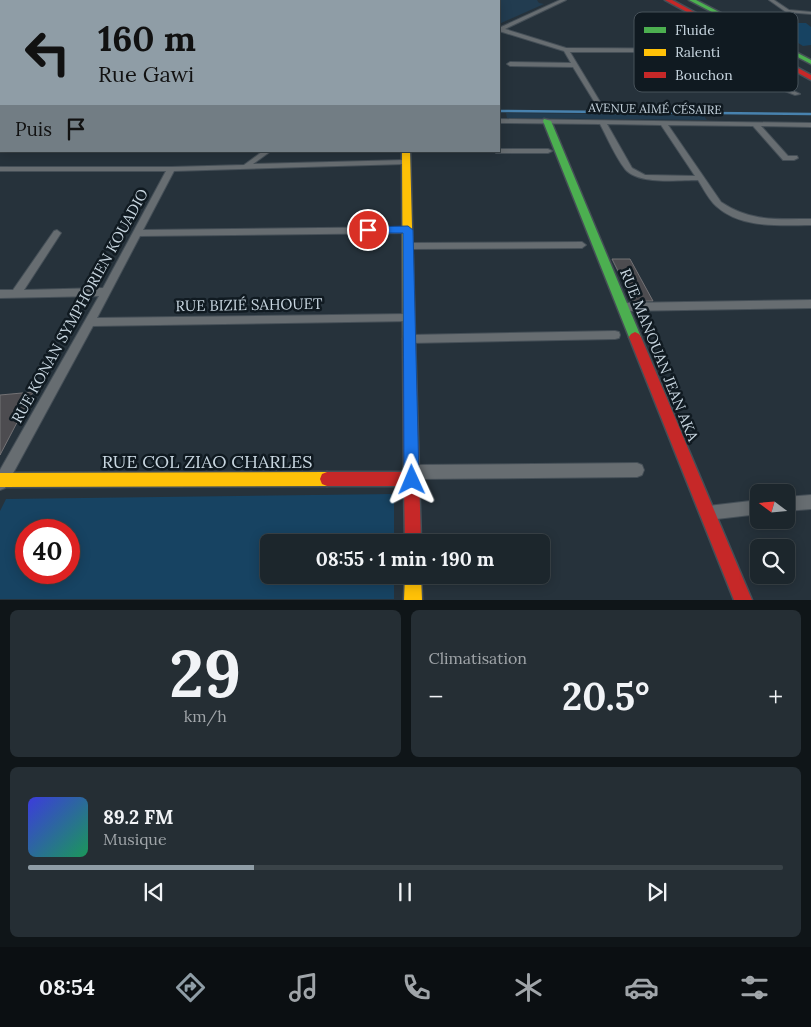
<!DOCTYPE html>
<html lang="fr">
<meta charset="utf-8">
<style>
:root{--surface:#1c262c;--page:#252e34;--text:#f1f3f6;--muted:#a0a5a9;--line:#3a4348;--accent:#8f9da6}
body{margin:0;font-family:Lora,serif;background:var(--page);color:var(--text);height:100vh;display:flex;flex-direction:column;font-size:19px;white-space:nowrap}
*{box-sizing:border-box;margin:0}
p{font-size:16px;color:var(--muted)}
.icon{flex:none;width:28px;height:28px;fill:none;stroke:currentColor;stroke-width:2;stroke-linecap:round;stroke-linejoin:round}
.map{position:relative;height:600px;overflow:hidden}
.details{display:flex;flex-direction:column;gap:10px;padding:10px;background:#0f1518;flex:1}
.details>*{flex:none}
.top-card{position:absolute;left:0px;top:0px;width:500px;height:152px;box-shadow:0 2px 12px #0003,0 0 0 1px var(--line);background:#8f9da6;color:#111;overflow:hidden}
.needle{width:32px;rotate:286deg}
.controls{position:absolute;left:750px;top:484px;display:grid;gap:10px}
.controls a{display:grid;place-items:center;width:45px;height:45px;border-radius:8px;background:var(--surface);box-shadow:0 2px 12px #0003,0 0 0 1px var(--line);font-size:25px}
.speed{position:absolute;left:15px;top:519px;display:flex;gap:10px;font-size:25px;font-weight:700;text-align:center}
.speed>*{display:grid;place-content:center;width:65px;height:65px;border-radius:50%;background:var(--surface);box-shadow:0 2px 12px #0003,0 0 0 1px var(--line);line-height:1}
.speed .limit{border:8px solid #d22;background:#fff;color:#111}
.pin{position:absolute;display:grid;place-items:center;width:42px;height:42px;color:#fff;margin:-21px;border:2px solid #fff;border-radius:50%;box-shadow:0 1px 5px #0007}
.me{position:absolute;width:55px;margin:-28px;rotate:359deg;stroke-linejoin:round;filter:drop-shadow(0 0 4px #0008)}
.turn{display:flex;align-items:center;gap:18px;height:105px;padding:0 15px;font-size:22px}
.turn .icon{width:65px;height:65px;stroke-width:2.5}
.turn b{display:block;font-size:35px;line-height:42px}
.then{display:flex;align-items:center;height:48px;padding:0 15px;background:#0003;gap:10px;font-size:19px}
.big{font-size:38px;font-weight:700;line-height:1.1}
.details .widget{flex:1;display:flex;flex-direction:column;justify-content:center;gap:8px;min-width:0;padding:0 18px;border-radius:8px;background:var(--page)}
.details .dial{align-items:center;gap:0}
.dial b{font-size:65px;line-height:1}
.song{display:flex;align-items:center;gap:15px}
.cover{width:60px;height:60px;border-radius:8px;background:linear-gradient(135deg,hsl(240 70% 55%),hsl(150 70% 35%))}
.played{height:5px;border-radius:2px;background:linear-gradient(90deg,var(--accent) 30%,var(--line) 30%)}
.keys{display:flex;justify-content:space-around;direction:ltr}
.heat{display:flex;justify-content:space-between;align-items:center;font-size:28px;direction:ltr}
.details .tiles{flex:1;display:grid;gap:10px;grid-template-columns:1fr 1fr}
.widget:last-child{grid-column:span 2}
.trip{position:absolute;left:260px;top:534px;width:290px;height:50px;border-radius:8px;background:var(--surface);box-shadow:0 2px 12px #0003,0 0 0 1px var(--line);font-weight:700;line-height:50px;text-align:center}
.menu{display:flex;height:80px;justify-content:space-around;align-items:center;background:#0b0f12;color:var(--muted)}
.menu .icon{width:35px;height:35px}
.menu .on{color:var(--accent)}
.menu b{font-size:22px;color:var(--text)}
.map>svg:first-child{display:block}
</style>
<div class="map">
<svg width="811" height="600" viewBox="0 0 811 600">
<rect width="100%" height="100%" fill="#26323b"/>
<path fill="#223c50" d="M251,0H537L539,3L544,4L499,24V1Z
M506,113L703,115L707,120L507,118Z"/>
<path fill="#174362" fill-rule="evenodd" d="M766,23H806L811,27V45L803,46Z
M394,494V542H269V575H394V599H0V511L6,499ZM26,530H69V572H26Z"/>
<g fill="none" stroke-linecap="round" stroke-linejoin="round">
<path stroke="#4882ae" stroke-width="2" d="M227,0L230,1"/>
<path stroke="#4882ae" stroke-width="2.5" d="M499,111L811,114"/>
</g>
<path fill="#4d4c50" stroke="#737275" d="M612,259H630L653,301H633Z
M33,392L0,455V395Z"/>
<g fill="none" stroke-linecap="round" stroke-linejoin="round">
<defs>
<path id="street" d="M172,0H177L178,1H173Z
M560,0H566L505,29L566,48L736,49L738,50V52H661L681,72L693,80L718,83H776L800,94L795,95L775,87H718L689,83L677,74L655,52H570L605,110L600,111L573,67L510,66L507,64L510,62L571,63L564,51L499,31V28Z
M769,0H774L789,10L811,12V14L786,12Z
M0,22H1V24H0Z
M0,37L1,38V40L0,41Z
M0,58H1V62H0Z
M499,119L811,123V127L761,126L788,156H797L798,158L794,160H783L753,126L668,125L721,202C751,222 777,219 811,219V225C780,225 741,229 716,206C709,200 703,188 698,180C679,180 638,185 625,169C615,156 608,139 600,124L499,123ZM607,124L661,125L695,176L645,175L632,168Z
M499,149H548L552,151L548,153H496V151H499Z
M263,151H271L253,164L405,160L409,162L405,164L174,171L143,230L408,227L412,230L408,233L140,236L97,318L408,314L412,315L413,318L412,321L93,326L5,488L0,490V470L99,296L0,298V290H13L54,231L57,230L61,233L24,290L103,288L166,171H0V167H171L244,165Z
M582,242L586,245L582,248L408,249L403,246L408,243Z
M811,300V308L623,311L619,310L618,307L619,304L623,303Z
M615,331L619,332L620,335L619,338L615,339L410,343L406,342L405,339L406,336L410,335Z
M637,463L642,465L644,470L642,475L637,477L412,479L407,477L405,472L407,467L412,465Z
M811,495V509L786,511V497Z
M759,500V514L708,520L703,518L701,513L703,508L708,506Z"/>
<path id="fast" d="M689,0H696L811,60V64Z
M544,119L551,121L641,337L639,340L635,342L631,340L629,337L543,121Z"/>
<path id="slow" d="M371,0H377L378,1H372Z
M0,117H1V121H0Z
M402,151H410L415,339L413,343L409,344L405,343L403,339Z
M327,472L332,474L334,479L332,484L327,486L0,487V473H2Z
M405,575H421L422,600H404Z"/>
<path id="jam" d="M665,0H672L811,75V80Z
M635,332L639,334L641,337L752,600H734L629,337L631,334Z
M409,334L413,335L415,339L421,542H405L404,486H327L322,484L320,479L322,474L327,472H404L403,339L405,335Z"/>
</defs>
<use href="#street" stroke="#454f57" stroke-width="2"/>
<use href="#fast" stroke="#454f57" stroke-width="3"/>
<use href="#slow" stroke="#454f57" stroke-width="3"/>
<use href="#jam" stroke="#454f57" stroke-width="3"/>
<use href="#street" fill="#676d71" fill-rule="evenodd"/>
<use href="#fast" fill="#4caf50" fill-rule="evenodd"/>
<use href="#slow" fill="#ffc107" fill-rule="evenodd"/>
<use href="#jam" fill="#c62828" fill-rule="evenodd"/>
</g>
<path fill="#1a73e8" stroke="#114b97" d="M408,226L413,230L419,480L417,485L412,487L407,485L404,480L403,233H368L363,230L368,227Z"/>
<g text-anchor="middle" stroke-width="5" stroke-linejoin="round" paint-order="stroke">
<g font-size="12" fill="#c8d6e0" stroke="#101a21">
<text transform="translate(655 109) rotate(1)" y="4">AVENUE AIMÉ CÉSAIRE</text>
</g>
<g font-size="15" fill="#c8d6e0" stroke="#101a21">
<text transform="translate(249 305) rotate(-1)" y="5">RUE BIZIÉ SAHOUET</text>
<text transform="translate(80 306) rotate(-61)" y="5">RUE KONAN SYMPHORIEN KOUADIO</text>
<text transform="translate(659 355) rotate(68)" y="5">RUE MANOUAN JEAN AKA</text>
</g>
<g font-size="18" fill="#c8d6e0" stroke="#101a21">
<text x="207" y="468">RUE COL ZIAO CHARLES</text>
</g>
</g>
<rect x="634" y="12" width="164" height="80" rx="8" fill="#101a21" stroke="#47525a" stroke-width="1"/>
<rect x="644" y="27" width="22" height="6" fill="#4caf50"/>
<rect x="644" y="49" width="22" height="7" fill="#ffc107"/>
<rect x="644" y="72" width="22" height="6" fill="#c62828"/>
<g font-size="14" fill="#c8d6e0">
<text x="675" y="35">Fluide</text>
<text x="675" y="57">Ralenti</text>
<text x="675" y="80">Bouchon</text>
</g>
</svg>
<div class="controls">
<a><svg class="needle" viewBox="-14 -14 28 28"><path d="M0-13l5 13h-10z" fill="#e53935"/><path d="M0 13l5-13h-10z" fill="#a0a5a9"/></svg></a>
<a><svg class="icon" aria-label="search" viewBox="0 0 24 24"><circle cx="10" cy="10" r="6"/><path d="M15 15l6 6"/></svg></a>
</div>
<div class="speed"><div class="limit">40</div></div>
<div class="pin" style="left:368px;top:230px;background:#d93025"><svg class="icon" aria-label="arrive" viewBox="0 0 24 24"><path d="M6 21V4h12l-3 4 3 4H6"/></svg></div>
<svg class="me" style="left:412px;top:480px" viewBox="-20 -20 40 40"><path d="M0-17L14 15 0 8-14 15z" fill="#1a73e8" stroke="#fff" stroke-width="4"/></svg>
<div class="trip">08:55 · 1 min · 190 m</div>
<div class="top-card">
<div class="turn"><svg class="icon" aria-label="left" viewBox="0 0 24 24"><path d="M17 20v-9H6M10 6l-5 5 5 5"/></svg><div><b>160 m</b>Rue Gawi</div></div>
<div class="then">Puis<svg class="icon" aria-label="arrive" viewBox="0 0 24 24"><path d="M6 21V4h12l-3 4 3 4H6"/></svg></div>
</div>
</div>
<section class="details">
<div class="tiles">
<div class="widget dial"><b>29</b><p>km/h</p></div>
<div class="widget"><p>Climatisation</p>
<div class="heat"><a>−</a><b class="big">20.5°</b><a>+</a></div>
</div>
<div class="widget">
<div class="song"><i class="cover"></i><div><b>89.2 FM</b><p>Musique</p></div></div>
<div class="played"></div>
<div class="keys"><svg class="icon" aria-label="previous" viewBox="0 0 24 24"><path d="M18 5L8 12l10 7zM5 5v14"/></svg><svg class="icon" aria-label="pause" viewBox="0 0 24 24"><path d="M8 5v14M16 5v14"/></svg><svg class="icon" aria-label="next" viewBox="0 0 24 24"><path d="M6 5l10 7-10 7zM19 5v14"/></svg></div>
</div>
</div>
</section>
<nav class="menu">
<b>08:54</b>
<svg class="icon on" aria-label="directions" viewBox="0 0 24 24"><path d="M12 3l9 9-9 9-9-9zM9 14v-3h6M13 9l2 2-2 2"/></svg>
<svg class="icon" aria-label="music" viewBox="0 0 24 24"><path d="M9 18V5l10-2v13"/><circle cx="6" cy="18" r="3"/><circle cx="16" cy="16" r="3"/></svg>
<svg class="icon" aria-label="phone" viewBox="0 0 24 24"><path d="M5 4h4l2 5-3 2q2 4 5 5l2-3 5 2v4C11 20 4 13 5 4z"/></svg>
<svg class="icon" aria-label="climate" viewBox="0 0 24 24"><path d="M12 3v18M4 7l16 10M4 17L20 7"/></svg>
<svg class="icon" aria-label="car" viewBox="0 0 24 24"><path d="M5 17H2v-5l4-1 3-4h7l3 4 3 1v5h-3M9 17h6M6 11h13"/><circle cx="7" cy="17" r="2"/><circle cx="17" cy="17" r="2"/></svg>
<svg class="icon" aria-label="filters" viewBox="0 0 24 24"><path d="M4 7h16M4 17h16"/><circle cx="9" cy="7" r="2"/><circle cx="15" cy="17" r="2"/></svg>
</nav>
